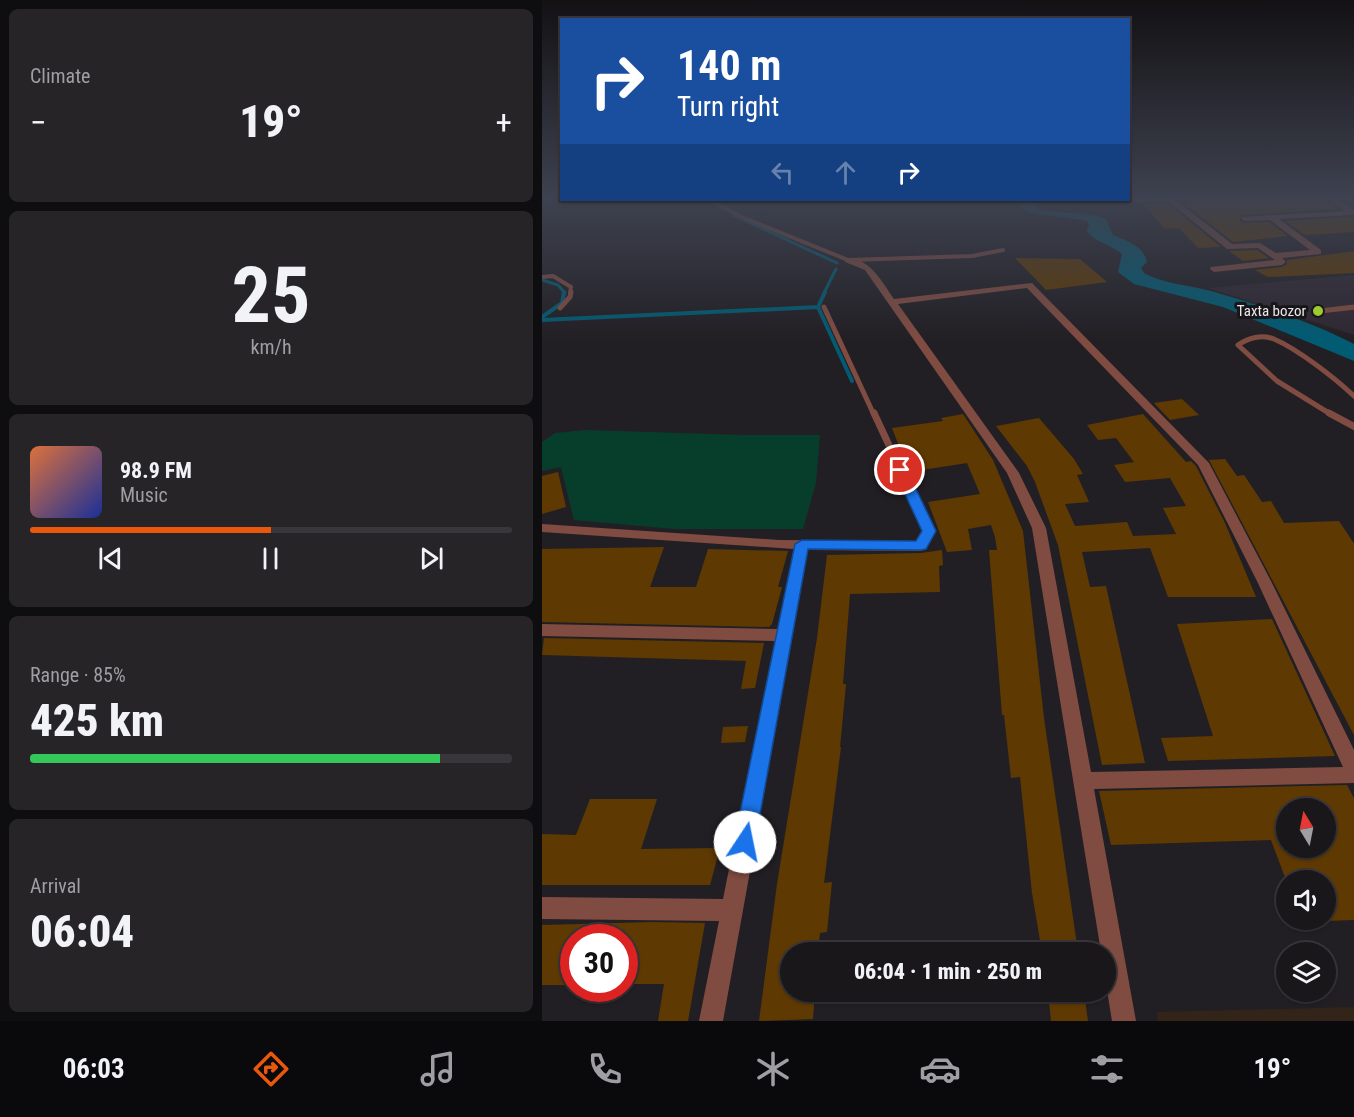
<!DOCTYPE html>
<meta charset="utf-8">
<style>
:root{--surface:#1a171b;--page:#272428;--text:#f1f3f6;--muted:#9f9fa3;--line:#38363a;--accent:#ea580c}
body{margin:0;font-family:"Roboto Condensed",sans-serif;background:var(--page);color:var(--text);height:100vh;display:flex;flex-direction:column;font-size:22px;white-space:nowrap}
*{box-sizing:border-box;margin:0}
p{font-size:20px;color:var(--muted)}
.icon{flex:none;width:33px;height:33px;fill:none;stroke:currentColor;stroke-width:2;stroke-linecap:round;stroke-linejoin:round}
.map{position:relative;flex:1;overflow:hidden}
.sheet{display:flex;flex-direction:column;gap:9px;padding:9px;background:#0e0d0f;width:542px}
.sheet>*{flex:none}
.guide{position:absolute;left:18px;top:18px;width:570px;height:183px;border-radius:0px;box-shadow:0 2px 4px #0004,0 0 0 2px var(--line);background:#1a4fa0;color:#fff;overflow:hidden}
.needle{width:39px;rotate:350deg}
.tools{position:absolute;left:734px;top:798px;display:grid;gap:12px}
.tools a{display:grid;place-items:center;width:60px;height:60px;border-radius:50%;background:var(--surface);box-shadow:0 2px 4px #0004,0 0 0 2px var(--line);font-size:30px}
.speed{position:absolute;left:18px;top:924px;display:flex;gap:12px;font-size:30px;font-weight:700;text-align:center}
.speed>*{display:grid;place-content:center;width:78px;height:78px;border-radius:50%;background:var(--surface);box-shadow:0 2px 4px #0004,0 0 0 2px var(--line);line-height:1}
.speed .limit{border:9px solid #d22;background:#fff;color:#111}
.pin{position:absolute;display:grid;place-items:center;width:51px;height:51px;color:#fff;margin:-26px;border:3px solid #fff;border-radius:50%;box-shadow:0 2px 6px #0007}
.me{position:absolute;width:66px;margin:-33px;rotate:11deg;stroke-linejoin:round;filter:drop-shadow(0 0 4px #0008)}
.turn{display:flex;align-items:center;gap:21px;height:126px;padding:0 18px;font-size:27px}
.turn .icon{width:78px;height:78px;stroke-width:2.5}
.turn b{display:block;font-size:42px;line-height:51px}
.lanes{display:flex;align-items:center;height:57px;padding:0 18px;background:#0003;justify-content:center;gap:30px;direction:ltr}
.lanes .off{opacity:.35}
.big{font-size:45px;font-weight:800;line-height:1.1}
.sheet .widget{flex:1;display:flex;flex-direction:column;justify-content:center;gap:9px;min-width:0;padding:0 21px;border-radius:9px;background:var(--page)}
.sheet .dial{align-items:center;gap:0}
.dial b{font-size:78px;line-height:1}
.song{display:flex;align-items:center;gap:18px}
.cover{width:72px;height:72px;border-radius:9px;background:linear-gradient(135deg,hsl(20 70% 55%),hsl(230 70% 35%))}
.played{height:6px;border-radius:3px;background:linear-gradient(90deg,var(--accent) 50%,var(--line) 50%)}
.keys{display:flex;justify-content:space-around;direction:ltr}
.heat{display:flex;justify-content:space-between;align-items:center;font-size:33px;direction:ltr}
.charge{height:9px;border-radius:4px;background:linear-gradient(90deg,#34c759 85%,var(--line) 0)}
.trip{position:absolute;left:238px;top:942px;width:336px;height:60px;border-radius:30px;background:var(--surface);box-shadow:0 2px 4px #0004,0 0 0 2px var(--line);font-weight:800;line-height:60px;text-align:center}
.tabs{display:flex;height:96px;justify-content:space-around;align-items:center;background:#0a090b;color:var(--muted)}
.tabs .icon{width:42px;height:42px}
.tabs .active{color:var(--accent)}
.tabs b{font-size:27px;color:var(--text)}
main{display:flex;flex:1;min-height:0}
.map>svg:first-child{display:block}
</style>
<main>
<section class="sheet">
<div class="widget"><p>Climate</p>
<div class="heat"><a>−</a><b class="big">19°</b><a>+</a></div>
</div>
<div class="widget dial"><b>25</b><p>km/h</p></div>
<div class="widget">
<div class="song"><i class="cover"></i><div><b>98.9 FM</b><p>Music</p></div></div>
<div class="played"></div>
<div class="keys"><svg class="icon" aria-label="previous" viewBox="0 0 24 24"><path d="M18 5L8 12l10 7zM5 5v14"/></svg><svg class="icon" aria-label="pause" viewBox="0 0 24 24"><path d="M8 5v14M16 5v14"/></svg><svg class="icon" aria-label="next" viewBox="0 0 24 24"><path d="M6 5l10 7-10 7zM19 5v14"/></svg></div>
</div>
<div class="widget"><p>Range · 85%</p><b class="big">425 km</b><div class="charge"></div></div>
<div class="widget"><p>Arrival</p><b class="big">06:04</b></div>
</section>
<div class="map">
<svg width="813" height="1021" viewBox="0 0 813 1021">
<rect width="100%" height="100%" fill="#221f24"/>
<path fill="#2e2731" d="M812,275V335L666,288Z"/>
<path fill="#322418" d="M812,1007V1021H616L615,1012Z"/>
<path fill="#073e2b" d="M44,430L201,435H278L274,483L261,529H132L32,520L19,467L0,471V442L13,433Z"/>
<path fill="#005b73" d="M484,200H501L494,206L497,210L552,215L564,219L571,235C585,241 601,245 605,262L599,268L602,273C622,284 647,285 669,291C717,305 768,321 812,344V361L681,307L592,284L576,272L580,254C569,244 553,243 545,231L547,225L545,221L485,212L479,208V203Z"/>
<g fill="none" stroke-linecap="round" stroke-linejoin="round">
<path stroke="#005b73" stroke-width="3" d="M191,215L295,263
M0,280L16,285L23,293
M282,293L294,269"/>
<path stroke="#005b73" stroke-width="4" d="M283,292L276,307L310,381
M0,317L20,303L22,292
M0,320L276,307"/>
</g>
<path fill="#5f3902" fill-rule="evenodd" d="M674,198H781L797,209L700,215L697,220L702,223L727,222L746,236L691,242L638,200Z
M625,203L679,247L656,248L637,228L623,229L601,204Z
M813,217V232L763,235L743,221Z
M715,250L727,258L701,261L687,251Z
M813,251V273L726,277L713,270L740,267L745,264V260Z
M473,258L538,259L565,282L504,290Z
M640,399L657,415L628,420L612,403Z
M421,414L451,460L481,531L502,718L536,952H500L490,893L478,777L469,778L462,715H460L447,550H455L453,537L449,525L426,529L430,550L405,552L386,502L438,494L425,463L367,472L350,428L401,421L399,418Z
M601,414L644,462L649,461L654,466L683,523L714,597H626L608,548L540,552L548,587L564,586L603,763L560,765L516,545L493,482L485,466L454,426L497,418L532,459L541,474L535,475L547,502L523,504L533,526L585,522L591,536L634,534L621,508L644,506L628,478L583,482L572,465L592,462L574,438L556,440L545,425Z
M683,459L695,476L702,475L720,502L729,501L742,523L797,521L813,545V737L667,460Z
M16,472L24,507L0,514V476Z
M122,547L108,587H154L166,549L246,551L236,587H240L230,624L227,627L0,622V549Z
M400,550L401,565L397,566L398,592L308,594L301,684H304L298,747H299L282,883L290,882L285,932L278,933L276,952H249V992H273L271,1019L217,1021L235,884L275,638L285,555L379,553Z
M730,619L793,756L626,761L619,738L671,736L635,624Z
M2,638L222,643L213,688L199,689L204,661L0,655Z
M206,726L203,742L179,743L181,727Z
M805,785L813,800V920L783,921V880H744L729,840L569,845L557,791ZM744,808H783V848H744Z
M48,799H115L99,849L178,848L168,885H0V834L34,835Z
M110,922L163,923L146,1021H116L122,984H82V938H32V985H0V925Z
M506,992H542L546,1021H509Z"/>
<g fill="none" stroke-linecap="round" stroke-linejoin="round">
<path stroke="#804c41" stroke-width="4" d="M167,200L200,217L306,260L430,256L461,250
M0,277L11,276L29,287L28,293"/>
<path stroke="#804c41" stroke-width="5" d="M282,307L332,415
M18,308L28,297L29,292
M778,311L813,307
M790,415L735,381L696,345C706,338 720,334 732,339C757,350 793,378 813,397"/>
<path stroke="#804c41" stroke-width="7" d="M332,413L387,531
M787,413L813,427"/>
<path fill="#804c41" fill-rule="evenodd" d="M592,198H638L634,200L690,244L718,243L734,253L768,250L728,220L703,221L699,219L700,217L803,211L785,198H793L813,211V215L737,219L779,250V254L740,258L744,262L740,265L672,272L668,269L669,267L733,260L716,248L685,249L626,201L593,202L589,200Z
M303,258C328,257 340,282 352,299L490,283L667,463L729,581L813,752V783L552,789L594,1021H570L564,984V952H559L490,528L465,473L323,270L303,262ZM485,288L656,465L715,581L801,767L549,772L504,528L477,473L356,304Z
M0,524L237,540L374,541L382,528H392L394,531L384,549L379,551L266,550L181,1021H157L177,921L0,919V897L181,899L233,641L0,636V624L236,629L252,549L0,532Z"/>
</g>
<linearGradient id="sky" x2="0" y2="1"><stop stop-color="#131114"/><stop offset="0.58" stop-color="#3e4250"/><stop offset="1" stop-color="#3e4250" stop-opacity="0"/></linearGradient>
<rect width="813" height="341" fill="url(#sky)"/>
<path fill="#1a73e8" stroke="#114b97" stroke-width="1.5" d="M358,467L365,470L394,531L384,549L379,550L266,549L213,842L210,848L203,851L196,848L192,842L253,544L260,540L374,541L380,531L352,470Z"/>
<circle fill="#9dca30" stroke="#19161a" stroke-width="2" cx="776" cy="311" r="6"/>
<g text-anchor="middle" stroke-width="6" stroke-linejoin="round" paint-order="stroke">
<g font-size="15" fill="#eae8eb" stroke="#19161a" text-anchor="end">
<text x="764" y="316">Taxta bozor</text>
</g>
</g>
</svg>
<div class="tools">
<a><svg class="needle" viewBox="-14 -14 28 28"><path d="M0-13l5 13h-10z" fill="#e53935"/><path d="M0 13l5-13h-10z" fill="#9f9fa3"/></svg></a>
<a><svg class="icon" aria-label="sound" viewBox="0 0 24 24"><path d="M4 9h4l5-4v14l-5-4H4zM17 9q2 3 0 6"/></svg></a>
<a><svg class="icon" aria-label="layers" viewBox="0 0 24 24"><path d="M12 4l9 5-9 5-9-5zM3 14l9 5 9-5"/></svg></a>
</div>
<div class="speed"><div class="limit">30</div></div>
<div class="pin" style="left:358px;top:470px;background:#d93025"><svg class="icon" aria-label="arrive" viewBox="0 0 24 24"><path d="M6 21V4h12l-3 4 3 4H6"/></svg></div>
<svg class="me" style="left:203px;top:842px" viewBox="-20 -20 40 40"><circle r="19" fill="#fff"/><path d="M0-13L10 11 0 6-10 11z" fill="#1a73e8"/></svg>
<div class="trip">06:04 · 1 min · 250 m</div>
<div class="guide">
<div class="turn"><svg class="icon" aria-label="right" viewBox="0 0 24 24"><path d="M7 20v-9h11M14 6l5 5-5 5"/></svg><div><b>140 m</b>Turn right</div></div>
<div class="lanes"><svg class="icon off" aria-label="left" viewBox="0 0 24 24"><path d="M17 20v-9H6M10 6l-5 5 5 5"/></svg><svg class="icon off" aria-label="ahead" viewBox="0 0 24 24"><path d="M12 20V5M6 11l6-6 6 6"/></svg><svg class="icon" aria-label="right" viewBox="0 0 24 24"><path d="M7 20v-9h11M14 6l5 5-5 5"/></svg></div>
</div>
</div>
</main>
<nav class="tabs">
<b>06:03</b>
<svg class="icon active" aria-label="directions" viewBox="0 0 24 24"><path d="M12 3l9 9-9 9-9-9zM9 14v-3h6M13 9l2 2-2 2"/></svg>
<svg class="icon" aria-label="music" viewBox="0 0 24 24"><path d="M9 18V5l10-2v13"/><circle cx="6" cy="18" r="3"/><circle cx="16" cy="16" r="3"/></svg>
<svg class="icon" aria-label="phone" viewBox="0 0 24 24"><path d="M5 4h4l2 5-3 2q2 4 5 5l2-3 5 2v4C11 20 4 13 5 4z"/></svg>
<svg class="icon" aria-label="climate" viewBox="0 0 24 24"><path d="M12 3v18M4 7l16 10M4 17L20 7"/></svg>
<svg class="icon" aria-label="car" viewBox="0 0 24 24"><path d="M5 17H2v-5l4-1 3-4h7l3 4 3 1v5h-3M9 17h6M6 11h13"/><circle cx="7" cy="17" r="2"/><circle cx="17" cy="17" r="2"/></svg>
<svg class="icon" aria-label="filters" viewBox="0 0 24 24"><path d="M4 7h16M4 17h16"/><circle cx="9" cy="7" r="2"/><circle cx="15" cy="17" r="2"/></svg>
<b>19°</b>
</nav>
